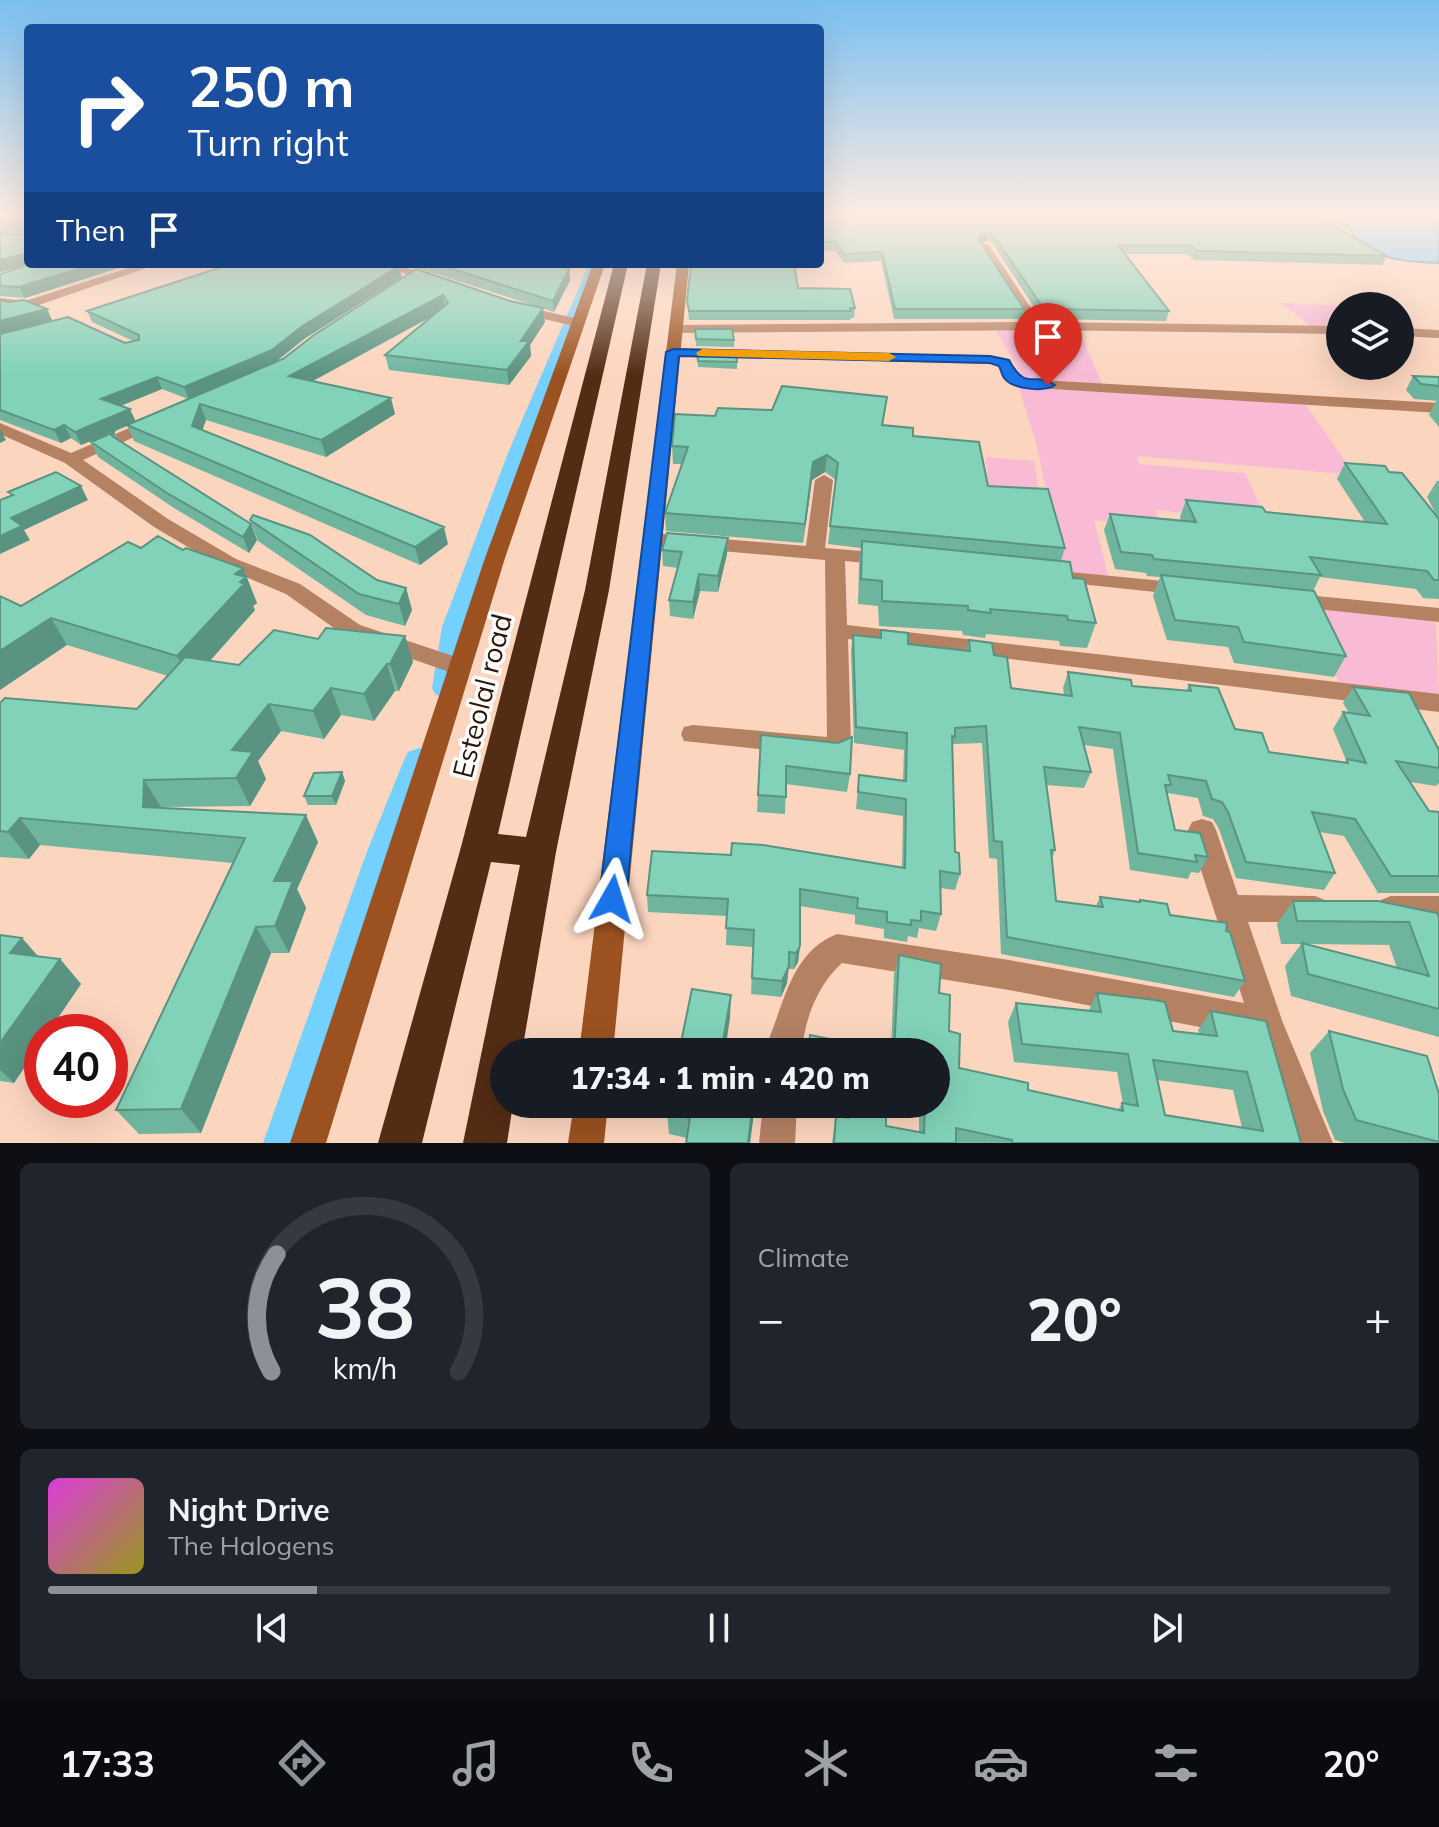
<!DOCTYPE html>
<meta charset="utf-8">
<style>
:root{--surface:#171b24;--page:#20242c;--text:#f1f3f6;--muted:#9ea1a6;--line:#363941;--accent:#8c9099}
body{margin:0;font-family:Mulish,sans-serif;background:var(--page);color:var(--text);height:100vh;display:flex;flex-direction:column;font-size:30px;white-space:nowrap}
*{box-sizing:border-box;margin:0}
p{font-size:26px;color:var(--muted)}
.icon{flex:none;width:44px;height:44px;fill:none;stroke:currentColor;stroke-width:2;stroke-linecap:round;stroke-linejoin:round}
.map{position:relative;height:1143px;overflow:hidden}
.drawer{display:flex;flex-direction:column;gap:20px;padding:20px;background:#0d0f14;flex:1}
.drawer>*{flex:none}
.guide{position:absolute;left:24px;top:24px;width:800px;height:244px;border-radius:8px;box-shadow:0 8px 32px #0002;background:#1a4fa0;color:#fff;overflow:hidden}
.fabs{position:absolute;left:1326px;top:292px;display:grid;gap:16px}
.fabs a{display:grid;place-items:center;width:88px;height:88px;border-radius:50%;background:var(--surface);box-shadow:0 8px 32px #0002;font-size:40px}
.speed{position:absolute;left:24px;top:1014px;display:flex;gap:16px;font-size:40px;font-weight:700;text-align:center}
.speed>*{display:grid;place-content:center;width:104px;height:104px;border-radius:50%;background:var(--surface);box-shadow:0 8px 32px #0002;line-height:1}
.speed .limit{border:12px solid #d22;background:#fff;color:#111}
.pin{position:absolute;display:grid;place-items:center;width:68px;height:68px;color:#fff;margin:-82px -34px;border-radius:50% 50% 50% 0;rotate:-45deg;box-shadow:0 0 8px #0007}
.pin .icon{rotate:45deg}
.me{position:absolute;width:88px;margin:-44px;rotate:6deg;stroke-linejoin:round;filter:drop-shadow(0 0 6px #0008)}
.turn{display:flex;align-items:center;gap:28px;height:168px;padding:0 32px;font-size:36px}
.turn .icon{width:104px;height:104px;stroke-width:2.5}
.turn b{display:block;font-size:56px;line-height:68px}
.then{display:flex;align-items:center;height:76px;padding:0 32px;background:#0003;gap:16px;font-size:30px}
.big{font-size:60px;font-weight:800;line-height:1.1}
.drawer .card{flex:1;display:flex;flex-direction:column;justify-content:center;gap:12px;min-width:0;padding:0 28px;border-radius:12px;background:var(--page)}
.drawer .dial{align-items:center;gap:0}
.dial svg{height:208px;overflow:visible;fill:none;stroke:var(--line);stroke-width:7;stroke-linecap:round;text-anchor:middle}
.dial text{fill:var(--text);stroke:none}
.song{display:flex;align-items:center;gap:24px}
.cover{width:96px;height:96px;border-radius:12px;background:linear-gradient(135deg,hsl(300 70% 55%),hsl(60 70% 35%))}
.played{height:8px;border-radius:4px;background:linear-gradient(90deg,var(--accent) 20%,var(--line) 20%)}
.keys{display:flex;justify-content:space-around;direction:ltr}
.heat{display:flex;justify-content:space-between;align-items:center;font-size:44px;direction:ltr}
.drawer .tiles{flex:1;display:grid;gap:20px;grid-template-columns:1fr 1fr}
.card:last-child{grid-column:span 2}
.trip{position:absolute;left:490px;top:1038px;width:460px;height:80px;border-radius:40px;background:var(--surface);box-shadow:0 8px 32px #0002;font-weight:800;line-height:80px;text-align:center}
.dock{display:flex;height:128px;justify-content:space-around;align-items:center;background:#090b0e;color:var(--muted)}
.dock .icon{width:56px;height:56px}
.dock .active{color:var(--accent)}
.dock b{font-size:36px;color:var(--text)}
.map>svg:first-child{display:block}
</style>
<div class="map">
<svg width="1439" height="1143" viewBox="0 0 1439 1143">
<rect width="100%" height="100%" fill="#fcd5bf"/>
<path fill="#f8bad5" d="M1280,303L1340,306V327H1312Z
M995,329L1080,332L1102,384L1023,378Z
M1019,387L1305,404L1355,475L1137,456L1139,464L1245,473L1267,521L1156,510L1160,526L1094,520L1109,579L1064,574L1037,447Z
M986,457L1034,461L1041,504L989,499Z
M1303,607L1436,622L1439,695L1339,682Z"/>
<path fill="#74d0fe" stroke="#5e98b4" stroke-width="2" d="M1312,215H1439V263C1407,262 1365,260 1349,227Z"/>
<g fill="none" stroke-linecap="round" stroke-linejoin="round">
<path fill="#74d0fe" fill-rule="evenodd" d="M589,264H603L528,453L468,627L460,688L456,695L446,698L436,695L432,688L442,627L508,453Z
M419,748L430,752L434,760L400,854L307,1143H263L366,854L404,760L408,752Z"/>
<path fill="#b48163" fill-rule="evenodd" d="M985,244L989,245L1040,322L1340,326V334L1036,330L675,333L668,329L675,325L1027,322L980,247Z
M141,264H158L30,308L14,310L0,306V298L25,301Z
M379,264H397L441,280L431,283Z
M518,305L583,320L585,323L578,327L514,312L512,309Z
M1400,328L1439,330V338L1400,336Z
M673,348L990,356L1010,360L1017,376L1023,379L1439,403V413L1020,387L1006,381L999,366L990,364L668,355L666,352Z
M155,417L161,419V425L83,460L168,519L236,559L300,584L360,625L468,661L471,667L468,673H452L344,635L286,594L222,567L154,527L65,463L0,434V423L71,453Z
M824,475L833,480L825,548L886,553L896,559L886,565L845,561L847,625L1439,694V712L848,639L851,745L848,752L836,757L684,741L681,734L684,727L693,725L827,737L825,560L652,545L642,539L652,533L806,546L815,480Z
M1049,570L1184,583L1194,589L1184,595L1042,580L1039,576L1042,572Z
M1296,594L1439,608V622L1289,606L1286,601L1289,596Z
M1202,819L1212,822L1216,830L1238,895L1315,896L1325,900L1330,909L1325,918L1315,922H1248L1283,1023L1333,1143H1297L1256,1038L1009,990L842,963C818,984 804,1020 802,1052H768L769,1039C785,999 793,951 837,934L1009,960L1244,1003L1188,830L1192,822Z
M1391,896H1439V922H1391L1381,918L1376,909L1381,900Z
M763,1104H797L795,1143H759Z"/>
<path fill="#9b5220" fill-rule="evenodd" d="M593,264H605L505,558L326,1143H290L485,558Z
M677,264H689L613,1052H579Z
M574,1104H608L604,1143H568Z"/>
<path fill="#532c14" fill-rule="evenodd" d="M614,264H628L498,834L526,837L585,590L647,264H661L609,590L556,852L522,1052H504V1104H513L507,1143H463L520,865L491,862L422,1143H378L461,847Z"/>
</g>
<path fill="#6fb59e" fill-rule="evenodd" d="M28,215L29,264L0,272L25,233L0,232V218Z
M820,215L1386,256L1383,265L1194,260L1187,254H1125L1169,311L1166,321L1042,319L992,243L986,241L981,243L1024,309L1022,319H894L881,261L844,263L835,251L820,250Z
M31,264H131L25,298L0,296V274Z
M226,264H394L402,277L304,339L276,362L283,359L416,269L545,322L530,345L531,356L509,385L389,370L385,355L431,317L313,381L395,414L326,457L206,420L202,430L448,544L420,565L134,441L127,426L81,445L71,438L61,443L0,420V300L47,309L52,320L9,331L125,343L133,341L92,322L87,311L229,265ZM162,389L188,399L135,421L121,406Z
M406,264H578L567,269H569L570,280L554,312Z
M798,288L855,308L854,318H851L850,320H689L687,301Z
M695,329L734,340V347L696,346Z
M697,352L737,362V369L698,367Z
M1413,376L1439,377V401L1414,399L1406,390Z
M887,397L883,426L913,436L988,486L1065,548L1061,561L1073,578L1096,623L1087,648L1060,646L1059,641L986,634L985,638L963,635L962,631L879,626L878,606L858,604L859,565L861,548L828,544L836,480L825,472L812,480L803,543L666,531L665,513L682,464H673L672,446L715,416Z
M1436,401H1439V427L1429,415Z
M114,432L118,440L251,524L257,540L249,553L174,508L98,457L91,442Z
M1345,463L1389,472L1438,518L1427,497L1437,481H1439V599L1423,598L1416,589L1320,577L1313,591L1346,656L1334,677L1234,663L1228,647L1167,640L1153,596L1160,577L1147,576L1146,573L1115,569L1104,530L1110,514L1181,521L1180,517L1186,500L1266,512L1365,522L1337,479Z
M250,520L377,580L406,588L412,610L405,626L366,615L258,541Z
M728,538L727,554L718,592L700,591L693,619L670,616L669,600L678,568L663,566L662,550Z
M141,548L183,550L243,568L257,603L253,606L255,610L210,661L239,665L318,639L405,636L413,662L399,691H395L374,721L341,715L324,739L281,731L258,761L266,779L250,806L161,807V808L318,842L297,889L306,908L289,953H271L201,1133L139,1134L116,1110L233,863L40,845L29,859L0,857V703L137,709L168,676L67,645L21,606Z
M881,630L908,644L966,651L969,640L994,655L1011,688L1064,695L1063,688L1068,672L1132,686L1186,691L1189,685L1235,729L1269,752L1345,762L1346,760L1333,729L1343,712L1349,713L1343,703L1353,687L1439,750V783L1436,786L1410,782L1429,811L1439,812V893H1378L1344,836L1319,832L1335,873L1324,890L1236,878L1219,829L1213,819L1203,816L1198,798L1167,793L1175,830L1208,857L1199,873L1191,872L1188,879L1130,870L1113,749L1084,745L1091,772L1084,788L1046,785L1055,850L1052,859L1056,901L1096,906L1100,897L1139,902L1140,900L1170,915L1226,931L1245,981L1234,997L1001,954L997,859L989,858L982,743L953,744L955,852L960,874L955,890L940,888L941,914L936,931L919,928L917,938L908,936L907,942L884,938V929L855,924V915L800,906V946L798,962L794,969H788L787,983L781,997L751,994L753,947L726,945L727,916L648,912L647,895L902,868L903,816L856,809L859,775L903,780L904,750L854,743L851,651L853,635L880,638Z
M761,735L850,774L847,792L786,784L785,814L757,812Z
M342,772L345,781L336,805H308L304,796Z
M1293,901L1439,917V1037L1291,996L1285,966L1301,944H1281L1277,924ZM1306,944L1389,945L1397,968Z
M0,935L22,938L37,956L60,959L81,984L14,1083L0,1081Z
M899,955L939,993L959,1068L1028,1090L1118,1110L1122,1103L1123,1104L1117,1072L1014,1062L1008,1022L1016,1003L1089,1010L1097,993L1173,1031L1199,1034L1198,1030L1211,1011L1301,1143H832L836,1115L846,1117L847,1104H936L891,1051L894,974ZM1157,1080L1233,1090L1242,1128L1165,1115ZM886,1108L919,1115V1132L886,1126Z
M1329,1031L1439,1094V1143H1345L1335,1140L1323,1111L1310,1053Z
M669,1104H755L750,1143H686L687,1138L669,1134L667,1113Z"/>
<path fill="#5a9381" d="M987,233L986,241L978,244L980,236Z
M28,253L29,264L0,272V260Z
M94,264H131L25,298L19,287Z
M553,264H578L553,275Z
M399,266L402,277L304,339L275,362L189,400L184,387L301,327Z
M569,269L570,280L554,312L553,301Z
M443,295L445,309L294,391L289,376Z
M543,308L545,322L530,345L531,356L509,385L507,370L521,341Z
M47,309L52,320L0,334V321Z
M157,377L162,389L107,411L101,399Z
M391,398L395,414L326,457L321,440Z
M200,404L206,420L198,442L192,426Z
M130,409L136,422L81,445L75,432Z
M64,425L71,438L61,443L54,430Z
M0,429L6,440L0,443Z
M827,455L825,472L812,480L803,543L813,462Z
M81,486L88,500L24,530L30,540L0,554V536L11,518Z
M251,524L257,540L249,553L243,537Z
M444,527L448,544L420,565L415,547Z
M728,538L727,554L718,592V576Z
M243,568L257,603L253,606L255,610L190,683L177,656L235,574Z
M699,574L700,591L693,619V602Z
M406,588L412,610L405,626L399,604Z
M51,618L67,645L0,690V651Z
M405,636L413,662L399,691L390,664Z
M387,664L395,691L374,721L364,694Z
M331,688L341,715L324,739L313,711Z
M269,704L281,731L258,761L266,779L250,806L236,778L232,750Z
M342,772L345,781L336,805L332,796Z
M144,780L161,807L160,830L143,807Z
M306,815L318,842L297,889L306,908L289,953L275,926L274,881Z
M20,818L40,845L29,859L8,832Z
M256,927L271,953L201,1133L181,1109Z
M22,938L44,963L10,953Z
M800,946L798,962L794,969L796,953Z
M60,959L81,984L48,1032H42V1041L14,1083L0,1070V1043Z
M789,966L787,983L781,997L782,981Z
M731,995L730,1018L725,1052H721Z
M753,1104H755L750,1143H748Z"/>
<path fill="#81d2b8" stroke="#5a9381" stroke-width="2" fill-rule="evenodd" d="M12,215H28V253L0,260V233L23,235L26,232V224L0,222V218Z
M820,215H1316L1386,256L1197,251L1190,245H1118L1169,311L1044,309L993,235L987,233L980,236L979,240L1024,309H895L882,252L844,254L836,242H820Z
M31,264H94L19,287L0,286V274Z
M231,264H394L399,266L301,327L272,350L184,387L157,377L101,399L130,409L75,432L64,425L54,430L0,410V334L68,317L125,343L139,340V335L87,311Z
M436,264H553L552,265L569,269L553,301Z
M691,264H794L798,288L850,289L855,308H850L851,311H689L687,301Z
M416,269L510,301L543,308L521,341H529L507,370L385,355L448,303L443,295L289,376L391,398L321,440L200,404L192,426L444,527L415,547L127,425L283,359L314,335Z
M0,300L9,302L24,300L47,309L0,321Z
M695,329H732L734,340L696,339Z
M697,352L736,353L737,362L698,361Z
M1413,376L1439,377V386L1421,384Z
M782,386L887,397L882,425L913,428V436L979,442L988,486L1048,489L1065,548L830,526L838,463L827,455L813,462L805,524L665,513L688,447L672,446L675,414L715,416L718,408L772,410Z
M114,432L112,436L251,524L243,537L167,493L91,442Z
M1345,463L1385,466L1389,472L1402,473L1439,519V580H1434L1427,571L1310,557L1321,575L1154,559L1152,555L1121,552L1110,514L1196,522L1186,500L1262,507L1266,512L1387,524Z
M56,472L81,486L11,518L22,526L0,536V500L13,495L8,492Z
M253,515L310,535L377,580L406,588L399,604L359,594L250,520Z
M667,533L728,538L718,576L699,574L693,602L669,600L682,552L662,550Z
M158,536L183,550L186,548L243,568L235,574L246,577L240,582L244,584L177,656L51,618L0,651V596L21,606L128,542L141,548Z
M862,541L1070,562L1073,578L1084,579L1096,623L1068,620L1067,616L990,609L991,613L968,610V606L882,601V581L861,579Z
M1161,575L1314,591L1346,656L1244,642L1238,627L1175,620Z
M326,628L405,636L390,664H387L364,694L331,688L313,711L269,704L232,750L253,752L236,778L144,780L143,807L306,815L274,881H293L275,926L256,927L181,1109L116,1110L245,838L20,818L8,832L0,831V703L5,698L137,709L185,657L239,665L274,630L318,639Z
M881,630L908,633V644L970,651L969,640L992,643L994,655L1007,657L1011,688L1072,696L1068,672L1131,680L1132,686L1191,691L1189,685L1218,688L1235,729L1262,733L1269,752L1348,763L1347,759L1366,763L1343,712L1370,716L1353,687L1409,693L1439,750V768L1396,761L1429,811L1439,812V876H1391L1355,819L1312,812L1335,873L1246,862L1228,812L1222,802L1212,799L1206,781L1168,775L1171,785H1165L1175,830L1200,833L1208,857L1195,855L1197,862L1138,853L1120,733L1079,727L1091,772L1044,767L1055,850H1051L1056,901L1103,907L1100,897L1140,902V900L1167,904L1170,915L1227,923L1226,931L1230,932L1245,981L1007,937L1002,842L994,841L986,726L955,728V737L952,736L955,852L959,853L960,874L940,871L941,914L921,911V921L911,920V925L887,922V912L857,908L858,898L800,889V946L796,953L789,952V966L782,981L752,978L754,930L726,928L728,899L647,895L652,851L731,855L732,843L763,845L905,868L906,799L858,792L859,775L906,781L907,733L856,727L853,635L881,638Z
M761,735L838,743L852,737L850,774L786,766V797L758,795Z
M342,772L332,796H304L314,773Z
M1293,901H1378L1437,913L1439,917V1009L1308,974L1302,943L1429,976L1409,922L1297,921Z
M0,935L22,938L10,953L60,959L0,1043Z
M899,955L941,964L939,993L950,995L949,1031L960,1034L959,1068L1028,1083V1090L1123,1111L1122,1103L1138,1106L1128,1054L1022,1044L1016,1003L1101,1012L1097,993L1155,1000L1165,1002L1173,1031L1217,1036L1211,1011L1266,1021L1301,1143H1012V1140L956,1128V1143H834L836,1115L848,1118L849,1104H886V1126L924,1133L925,1104H936V1052H894ZM1153,1060L1247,1072L1263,1131L1165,1115Z
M692,989L731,995L721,1052H679Z
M1329,1031L1427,1056L1439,1094V1142L1356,1120L1343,1089Z
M810,1035L893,1052H808Z
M669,1104H753L748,1143H686L690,1118L667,1113Z"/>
<linearGradient id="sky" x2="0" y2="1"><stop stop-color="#79bff1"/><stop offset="0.57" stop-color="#feece2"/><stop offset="1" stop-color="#feece2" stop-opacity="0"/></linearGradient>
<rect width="1439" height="375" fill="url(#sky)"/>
<path fill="#1a73e8" stroke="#114b97" stroke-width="2" d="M673,349L990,356L1009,360C1027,393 1033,370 1055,385C1045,392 1013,390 1004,378C1002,375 1001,370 999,366L990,363L679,356L626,899L622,908L612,911L603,908L599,899L666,352Z"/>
<path fill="#f59e0b" d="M702,349L889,353L896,357L889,361L698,356L696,353Z"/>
<g text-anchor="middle" stroke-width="7" stroke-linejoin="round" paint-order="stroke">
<g font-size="28" fill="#2c1507" stroke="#fff">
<text transform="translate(482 696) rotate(-76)" y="10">Esteolal road</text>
</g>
</g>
</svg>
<div class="fabs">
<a><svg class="icon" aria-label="layers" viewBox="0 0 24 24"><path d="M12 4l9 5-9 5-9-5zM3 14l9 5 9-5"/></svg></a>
</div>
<div class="speed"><div class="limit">40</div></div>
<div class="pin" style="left:1048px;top:385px;background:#d93025"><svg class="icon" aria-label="arrive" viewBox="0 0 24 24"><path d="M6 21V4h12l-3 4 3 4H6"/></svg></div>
<svg class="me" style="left:612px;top:899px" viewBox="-20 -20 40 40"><path d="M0-17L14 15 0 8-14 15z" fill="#1a73e8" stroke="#fff" stroke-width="4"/></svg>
<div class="trip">17:34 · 1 min · 420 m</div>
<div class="guide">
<div class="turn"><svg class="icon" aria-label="right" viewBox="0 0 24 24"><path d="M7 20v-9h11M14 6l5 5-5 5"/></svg><div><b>250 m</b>Turn right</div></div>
<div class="then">Then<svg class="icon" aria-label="arrive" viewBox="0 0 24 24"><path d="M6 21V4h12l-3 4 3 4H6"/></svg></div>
</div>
</div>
<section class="drawer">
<div class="tiles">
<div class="card dial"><svg viewBox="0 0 100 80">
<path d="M14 69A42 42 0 1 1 86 69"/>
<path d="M14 69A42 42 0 0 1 16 24" stroke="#8c9099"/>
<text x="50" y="56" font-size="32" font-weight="700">38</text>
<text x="50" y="72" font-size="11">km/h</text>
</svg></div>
<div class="card"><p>Climate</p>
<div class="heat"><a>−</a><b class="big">20°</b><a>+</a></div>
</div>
<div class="card">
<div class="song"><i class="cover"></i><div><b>Night Drive</b><p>The Halogens</p></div></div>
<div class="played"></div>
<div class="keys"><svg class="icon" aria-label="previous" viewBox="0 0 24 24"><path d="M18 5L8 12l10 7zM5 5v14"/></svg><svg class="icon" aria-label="pause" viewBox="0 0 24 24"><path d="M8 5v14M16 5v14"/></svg><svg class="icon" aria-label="next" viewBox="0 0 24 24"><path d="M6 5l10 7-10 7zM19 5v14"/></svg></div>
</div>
</div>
</section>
<nav class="dock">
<b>17:33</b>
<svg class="icon active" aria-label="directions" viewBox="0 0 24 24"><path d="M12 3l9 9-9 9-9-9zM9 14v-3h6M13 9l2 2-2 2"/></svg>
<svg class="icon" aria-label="music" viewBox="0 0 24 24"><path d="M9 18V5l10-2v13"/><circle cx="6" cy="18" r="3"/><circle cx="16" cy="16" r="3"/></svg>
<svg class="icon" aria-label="phone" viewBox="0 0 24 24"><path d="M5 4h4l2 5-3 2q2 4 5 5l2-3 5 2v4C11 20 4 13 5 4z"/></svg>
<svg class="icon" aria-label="climate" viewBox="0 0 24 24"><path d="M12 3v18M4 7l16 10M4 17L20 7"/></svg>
<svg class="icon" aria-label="car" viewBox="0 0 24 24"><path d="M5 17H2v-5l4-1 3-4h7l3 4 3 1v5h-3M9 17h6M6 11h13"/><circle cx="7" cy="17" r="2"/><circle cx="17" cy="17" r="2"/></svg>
<svg class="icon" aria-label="filters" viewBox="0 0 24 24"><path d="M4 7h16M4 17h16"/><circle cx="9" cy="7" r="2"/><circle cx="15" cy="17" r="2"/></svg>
<b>20°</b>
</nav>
